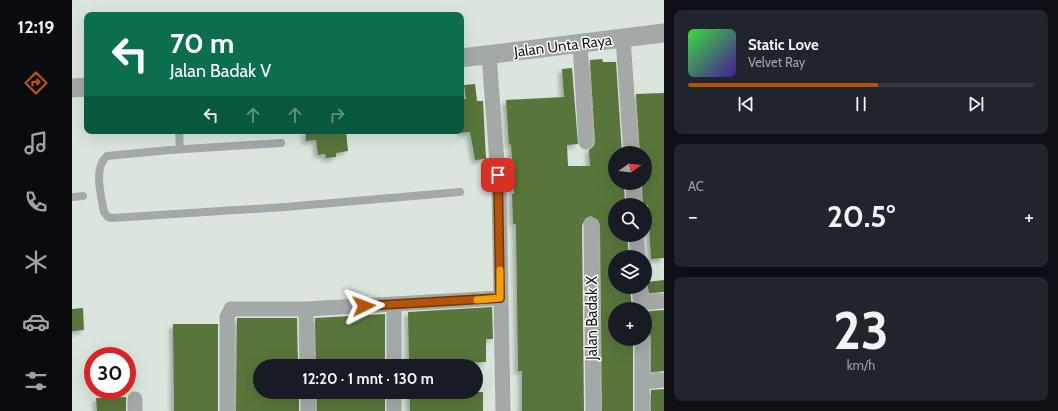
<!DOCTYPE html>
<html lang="id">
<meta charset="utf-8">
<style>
:root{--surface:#171b24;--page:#20242c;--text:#f1f3f6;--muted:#9ea1a6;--line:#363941;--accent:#b45309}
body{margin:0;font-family:Cabin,sans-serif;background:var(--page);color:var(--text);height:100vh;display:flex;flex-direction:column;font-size:15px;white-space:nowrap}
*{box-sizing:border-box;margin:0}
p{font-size:13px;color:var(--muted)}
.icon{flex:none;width:22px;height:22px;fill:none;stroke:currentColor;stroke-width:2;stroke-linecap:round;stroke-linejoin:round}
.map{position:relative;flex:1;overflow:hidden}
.details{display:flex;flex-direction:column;gap:10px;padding:10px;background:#0d0f14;width:394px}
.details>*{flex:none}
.top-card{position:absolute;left:12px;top:12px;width:380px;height:122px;border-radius:8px;box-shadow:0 4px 16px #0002;background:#0b6e4f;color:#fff;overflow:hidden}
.needle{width:26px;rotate:76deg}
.controls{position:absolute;left:536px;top:146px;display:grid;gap:8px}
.controls a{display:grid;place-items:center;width:44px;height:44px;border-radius:50%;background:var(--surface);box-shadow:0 4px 16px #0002;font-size:20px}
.speed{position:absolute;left:12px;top:347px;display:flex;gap:8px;font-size:20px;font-weight:700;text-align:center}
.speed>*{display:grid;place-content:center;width:52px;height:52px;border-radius:50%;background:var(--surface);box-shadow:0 4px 16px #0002;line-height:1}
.speed .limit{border:6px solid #d22;background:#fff;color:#111}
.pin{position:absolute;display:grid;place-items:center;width:34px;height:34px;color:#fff;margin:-17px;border-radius:8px;box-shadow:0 2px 6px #0006}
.me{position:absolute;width:44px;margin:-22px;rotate:87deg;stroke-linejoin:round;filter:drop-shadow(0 0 3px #0008)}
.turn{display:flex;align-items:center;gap:14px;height:84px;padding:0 20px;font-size:18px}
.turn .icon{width:52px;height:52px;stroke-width:2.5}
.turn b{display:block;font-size:28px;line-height:34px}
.lanes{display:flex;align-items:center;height:38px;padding:0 20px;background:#0003;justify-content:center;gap:20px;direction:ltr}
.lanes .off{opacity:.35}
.big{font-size:30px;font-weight:700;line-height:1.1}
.details .widget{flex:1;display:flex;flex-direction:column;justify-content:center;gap:6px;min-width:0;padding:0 14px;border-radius:8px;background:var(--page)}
.details .dial{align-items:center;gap:0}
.dial b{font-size:52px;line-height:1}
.song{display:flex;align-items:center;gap:12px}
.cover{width:48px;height:48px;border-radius:6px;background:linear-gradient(135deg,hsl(120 70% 55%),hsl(260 70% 35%))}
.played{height:4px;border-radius:2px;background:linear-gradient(90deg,var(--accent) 55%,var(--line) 55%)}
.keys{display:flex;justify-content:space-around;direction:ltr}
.heat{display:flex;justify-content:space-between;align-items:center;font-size:22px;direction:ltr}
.trip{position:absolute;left:181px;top:359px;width:230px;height:40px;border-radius:20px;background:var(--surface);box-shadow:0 4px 16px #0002;font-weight:700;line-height:40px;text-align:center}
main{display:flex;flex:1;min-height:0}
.dock{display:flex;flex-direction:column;width:72px;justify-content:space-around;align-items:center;background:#090b0e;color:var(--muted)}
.dock .icon{width:28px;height:28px}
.dock .active{color:var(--accent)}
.dock b{font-size:18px;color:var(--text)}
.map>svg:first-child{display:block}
</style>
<main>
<nav class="dock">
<b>12:19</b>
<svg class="icon active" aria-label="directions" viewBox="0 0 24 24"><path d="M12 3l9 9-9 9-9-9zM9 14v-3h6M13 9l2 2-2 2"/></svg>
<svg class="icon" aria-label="music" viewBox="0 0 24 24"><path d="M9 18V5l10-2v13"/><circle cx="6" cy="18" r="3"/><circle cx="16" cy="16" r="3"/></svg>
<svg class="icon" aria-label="phone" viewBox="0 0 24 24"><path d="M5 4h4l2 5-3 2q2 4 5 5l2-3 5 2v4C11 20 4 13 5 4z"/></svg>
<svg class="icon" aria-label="climate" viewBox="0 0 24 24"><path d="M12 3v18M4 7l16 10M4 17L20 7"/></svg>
<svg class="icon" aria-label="car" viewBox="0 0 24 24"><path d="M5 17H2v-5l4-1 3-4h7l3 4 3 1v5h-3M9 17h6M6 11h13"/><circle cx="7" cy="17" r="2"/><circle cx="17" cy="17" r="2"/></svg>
<svg class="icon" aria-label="filters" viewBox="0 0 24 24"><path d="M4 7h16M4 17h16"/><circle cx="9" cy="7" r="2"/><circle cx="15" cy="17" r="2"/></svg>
</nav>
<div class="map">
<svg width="592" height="411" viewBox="0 0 592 411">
<defs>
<filter id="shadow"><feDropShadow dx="-3.5" dy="3.5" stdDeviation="2" flood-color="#0004"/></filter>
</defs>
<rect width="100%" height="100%" fill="#dae6dd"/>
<path fill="#59753b" filter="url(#shadow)" d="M530,59L531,62H544L550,153H543V183H552L553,205H543V235H555L557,257H543V287H558L560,309H543V339H561V411H530L528,225L526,220L519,216L514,218L510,225L512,411H450V371H446L444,224H441L440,194H442L439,144L437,145L434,100L492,97L490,69L500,68L506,144L495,145L496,166H518L517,150L522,146L523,141L518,60Z
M403,84L405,101H411L414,159L403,160L398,132L389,133V99H394L392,85Z
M592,93V258L579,259L576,205H571L570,183H575L574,153H568L564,94Z
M233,131H274L276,151L264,153V157L254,158L253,154L246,155L244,140L234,141Z
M592,280V292L577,293L575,282Z
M420,307L421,339H414V362L370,363V366H337L336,312Z
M11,308L12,330L0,331V309Z
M592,310V371L579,372V339L578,334L573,331V317L577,311Z
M313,314V366H244L243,318Z
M165,318H225L226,366H188V392H227V411H164Z
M101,324H146V411H102Z
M592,389V411H579V390Z
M245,392H313V411H245Z
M338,392H411V411H338Z
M54,397V411H25L24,398Z"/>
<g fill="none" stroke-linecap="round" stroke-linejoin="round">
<path stroke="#a2a9a7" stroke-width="8" d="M107,131L108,149
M209,143L98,150L35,156C21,168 29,195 32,212L36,217L40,218L213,207L388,192
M0,197L11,196"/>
<path stroke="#a2a9a7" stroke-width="15" d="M551,38L559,153
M508,45L514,142
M417,55L427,190L431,411
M561,183L562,205
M519,225L521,411
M564,235L566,257
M567,287L569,309
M569,303L592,301
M322,304V366
M234,309L235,366
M571,382L592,380
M236,392V411
M322,392V411
M63,399V411
M155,411V317L159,309H234L428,298
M570,411V339"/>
<path stroke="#a2a9a7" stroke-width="19" d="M389,58L592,33
M0,88L15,87"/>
</g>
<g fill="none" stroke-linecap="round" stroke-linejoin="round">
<defs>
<path id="route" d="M292,306L428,298L426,175"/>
</defs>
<use href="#route" stroke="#753606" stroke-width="10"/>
<use href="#route" stroke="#b45309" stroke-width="7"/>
<path stroke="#f59e0b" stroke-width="7" d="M405,300L428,298V270"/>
</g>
<g text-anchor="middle" stroke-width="3" stroke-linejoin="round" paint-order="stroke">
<g font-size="15" fill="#171b18" stroke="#fff">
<text transform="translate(491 46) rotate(-7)" y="5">Jalan Unta Raya</text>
<text transform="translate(520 318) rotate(-90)" y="5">Jalan Badak X</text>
</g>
</g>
</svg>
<div class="controls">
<a><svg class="needle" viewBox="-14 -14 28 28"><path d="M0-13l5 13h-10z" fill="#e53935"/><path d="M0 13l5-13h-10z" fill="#9ea1a6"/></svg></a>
<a><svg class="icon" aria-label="search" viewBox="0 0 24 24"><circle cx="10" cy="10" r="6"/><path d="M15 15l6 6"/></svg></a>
<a><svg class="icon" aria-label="layers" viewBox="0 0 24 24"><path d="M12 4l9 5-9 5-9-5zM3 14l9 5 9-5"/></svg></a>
<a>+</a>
</div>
<div class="speed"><div class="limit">30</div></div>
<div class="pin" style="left:426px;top:175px;background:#d93025"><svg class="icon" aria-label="arrive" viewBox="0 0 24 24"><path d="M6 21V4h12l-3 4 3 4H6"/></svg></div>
<svg class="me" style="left:292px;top:306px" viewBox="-20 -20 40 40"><path d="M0-17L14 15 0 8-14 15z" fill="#b45309" stroke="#fff" stroke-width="4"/></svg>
<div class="trip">12:20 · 1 mnt · 130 m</div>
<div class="top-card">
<div class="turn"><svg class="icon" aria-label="left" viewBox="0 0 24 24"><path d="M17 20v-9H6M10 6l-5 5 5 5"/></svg><div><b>70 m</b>Jalan Badak V</div></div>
<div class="lanes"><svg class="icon" aria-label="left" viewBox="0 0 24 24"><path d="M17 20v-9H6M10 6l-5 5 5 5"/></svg><svg class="icon off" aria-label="ahead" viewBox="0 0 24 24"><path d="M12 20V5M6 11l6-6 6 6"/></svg><svg class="icon off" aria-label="ahead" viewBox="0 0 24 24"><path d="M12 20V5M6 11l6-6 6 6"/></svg><svg class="icon off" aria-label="right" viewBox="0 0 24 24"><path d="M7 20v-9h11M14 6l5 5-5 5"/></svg></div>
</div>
</div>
<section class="details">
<div class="widget">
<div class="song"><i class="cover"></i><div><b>Static Love</b><p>Velvet Ray</p></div></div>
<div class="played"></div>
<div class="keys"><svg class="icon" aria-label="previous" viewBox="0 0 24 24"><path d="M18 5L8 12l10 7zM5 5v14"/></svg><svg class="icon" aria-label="pause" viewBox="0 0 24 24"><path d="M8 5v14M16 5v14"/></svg><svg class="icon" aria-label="next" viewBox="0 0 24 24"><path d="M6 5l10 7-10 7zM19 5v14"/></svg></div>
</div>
<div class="widget"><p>AC</p>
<div class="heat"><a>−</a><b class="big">20.5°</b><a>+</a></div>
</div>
<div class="widget dial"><b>23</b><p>km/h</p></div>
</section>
</main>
